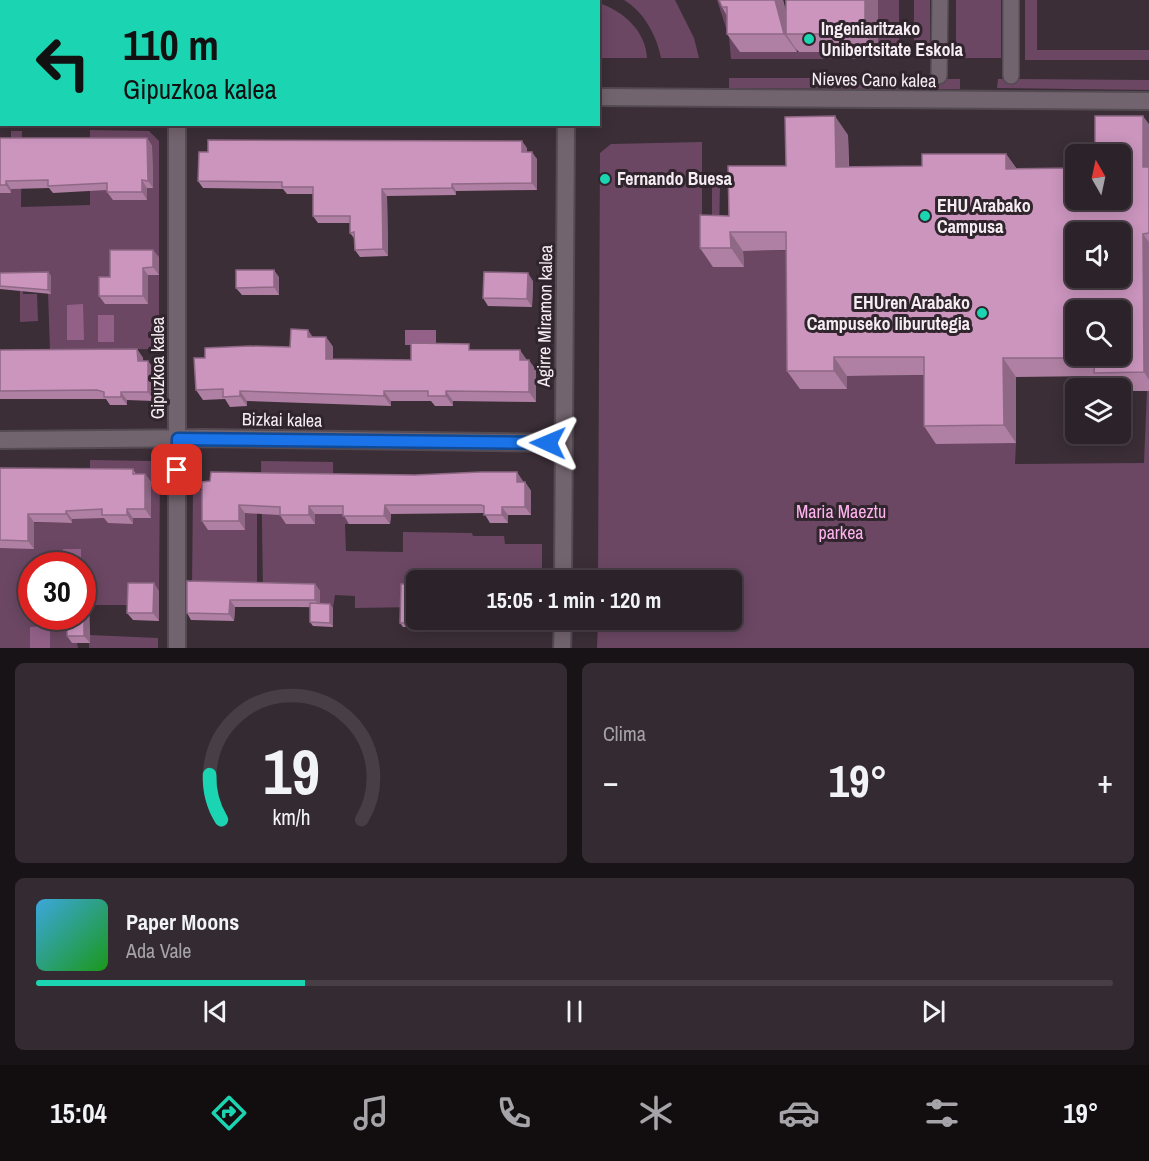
<!DOCTYPE html>
<html lang="es">
<meta charset="utf-8">
<style>
:root{--surface:#2c2229;--page:#342a31;--text:#f1f3f6;--muted:#a6a4a8;--line:#483f46;--accent:#1bd5b2}
body{margin:0;font-family:"Archivo Narrow",sans-serif;background:var(--page);color:var(--text);height:100vh;display:flex;flex-direction:column;font-size:22px;white-space:nowrap}
*{box-sizing:border-box;margin:0}
p{font-size:20px;color:var(--muted)}
.icon{flex:none;width:33px;height:33px;fill:none;stroke:currentColor;stroke-width:2;stroke-linecap:round;stroke-linejoin:round}
.map{position:relative;height:648px;overflow:hidden}
.sheet{display:flex;flex-direction:column;gap:15px;padding:15px;background:#181317;flex:1}
.sheet>*{flex:none}
.banner{position:absolute;left:0px;top:0px;width:600px;height:126px;box-shadow:0 3px 15px #0003,0 0 0 2px var(--line);background:#1bd5b2;color:#111;overflow:hidden}
.needle{width:39px;rotate:351deg}
.controls{position:absolute;left:1065px;top:144px;display:grid;gap:12px}
.controls a{display:grid;place-items:center;width:66px;height:66px;border-radius:9px;background:var(--surface);box-shadow:0 3px 15px #0003,0 0 0 2px var(--line);font-size:30px}
.speed{position:absolute;left:18px;top:552px;display:flex;gap:12px;font-size:30px;font-weight:700;text-align:center}
.speed>*{display:grid;place-content:center;width:78px;height:78px;border-radius:50%;background:var(--surface);box-shadow:0 3px 15px #0003,0 0 0 2px var(--line);line-height:1}
.speed .limit{border:9px solid #d22;background:#fff;color:#111}
.pin{position:absolute;display:grid;place-items:center;width:51px;height:51px;color:#fff;margin:-26px;border-radius:12px;box-shadow:0 3px 9px #0006}
.me{position:absolute;width:66px;margin:-33px;rotate:271deg;stroke-linejoin:round;filter:drop-shadow(0 0 4px #0008)}
.turn{display:flex;align-items:center;gap:21px;height:126px;padding:0 24px;font-size:27px}
.turn .icon{width:78px;height:78px;stroke-width:2.5}
.turn b{display:block;font-size:42px;line-height:51px}
.big{font-size:45px;font-weight:800;line-height:1.1}
.sheet .widget{flex:1;display:flex;flex-direction:column;justify-content:center;gap:9px;min-width:0;padding:0 21px;border-radius:9px;background:var(--page)}
.sheet .dial{align-items:center;gap:0}
.dial svg{height:156px;overflow:visible;fill:none;stroke:var(--line);stroke-width:7;stroke-linecap:round;text-anchor:middle}
.dial text{fill:var(--text);stroke:none}
.song{display:flex;align-items:center;gap:18px}
.cover{width:72px;height:72px;border-radius:9px;background:linear-gradient(135deg,hsl(200 70% 55%),hsl(120 70% 35%))}
.played{height:6px;border-radius:3px;background:linear-gradient(90deg,var(--accent) 25%,var(--line) 25%)}
.keys{display:flex;justify-content:space-around;direction:ltr}
.heat{display:flex;justify-content:space-between;align-items:center;font-size:33px;direction:ltr}
.sheet .tiles{flex:1;display:grid;gap:15px;grid-template-columns:1fr 1fr}
.widget:last-child{grid-column:span 2}
.trip{position:absolute;left:406px;top:570px;width:336px;height:60px;border-radius:9px;background:var(--surface);box-shadow:0 3px 15px #0003,0 0 0 2px var(--line);font-weight:800;line-height:60px;text-align:center}
.menu{display:flex;height:96px;justify-content:space-around;align-items:center;background:#120e10;color:var(--muted)}
.menu .icon{width:42px;height:42px}
.menu .active{color:var(--accent)}
.menu b{font-size:27px;color:var(--text)}
.map>svg:first-child{display:block}
</style>
<div class="map">
<svg width="1149" height="648" viewBox="0 0 1149 648">
<rect width="100%" height="100%" fill="#3b2e37"/>
<path fill="#6b4763" d="M624,0H675L694,38L699,58H661C657,36 644,12 624,0Z
M717,0H725L741,52H878V0H899V59H731L729,37Z
M914,0H930V58H914Z
M956,0H1001V58H956Z
M1025,0H1037V50H1149V60H1025Z
M599,3C623,11 646,31 647,58H599Z
M729,78H898V89L729,88Z
M920,79H960V89H920Z
M998,79L1149,80V90L997,88Z
M90,130L149,131L159,141V257L116,275H159V349L50,350L48,293H51V276L23,277V294H37L38,321L20,322V287H0V193H11V131H22L21,207L90,205Z
M702,142V234L712,233V185H720L719,234L743,251L799,250L847,376L937,375L1016,443L1015,464L1144,463L1147,391H1149V648H597L598,620H732V580H598L600,153L611,144Z
M90,460L152,461L160,470L159,591L133,590V605H83L82,566H32L31,580L22,581V590L31,591L32,616L72,617L78,648H0V548L19,522L71,523L72,517L90,516Z
M261,461L333,462V514H349V524H345L346,551L403,552V532L472,533L473,536H504L505,544H542V580H417V607L355,608V596L335,595L333,608L293,607L292,591L263,590Z
M193,490H208L245,530V513L257,508V589L192,588Z
M89,635L158,638V648H89Z"/>
<path fill="#936188" d="M83,304L84,340H67V305Z
M98,315H114V342H98Z
M405,330H436V345H405Z
M63,549H81V565H63Z
M50,626V648H30V627Z"/>
<g fill="none" stroke-linecap="round" stroke-linejoin="round">
<defs>
<path id="pedestrian" d="M1011,0V76
M939,76L940,0"/>
<path id="minor" d="M565,0V2
M598,97L1149,101
M0,98H2
M0,440L204,438L564,443
M563,580L566,124
M177,648V124
M562,648L563,620"/>
</defs>
<use href="#pedestrian" stroke="#544a52" stroke-width="18"/>
<use href="#minor" stroke="#544a52" stroke-width="20"/>
<use href="#pedestrian" stroke="#72646e" stroke-width="15"/>
<use href="#minor" stroke="#72646e" stroke-width="16"/>
</g>
<path fill="#af80a3" d="M0,0H400V2H2V37H0Z
M783,0L786,12V0H878V52H799L796,49L797,52H740L727,34V16L722,7Z
M1149,124V391H1120V388H1105L1097,376L1016,377V443L936,444L924,426V375L847,376V389H800L787,371L786,250L743,251L744,267H713L700,248L729,216L786,166L848,135L849,167L922,166L1006,154L1016,168L1076,200Z
M0,138H147L152,146L153,188H147V200H113L107,192V190L53,193L49,188L11,189V193H0Z
M527,148V152L537,159V190L456,191V195L387,196L388,256L360,257L355,250L354,238L350,233V223H318L313,216V194H287L283,189L203,188L198,181Z
M159,257V275H148V304H105L99,296L110,277Z
M48,272L51,276V294L0,289V273Z
M279,277V295H242L236,288Z
M533,281L532,307L488,306L483,298Z
M313,337H326L333,347V359L411,360L474,350L527,360L536,370V402L453,401V406H435L431,401H391V406L247,401V406L230,407L225,399L203,400L196,390L205,358L290,347Z
M137,349L143,358V361H148L154,370V401L127,400V405H110L106,399H0V350Z
M0,468L133,469L136,474H145L151,482V518H133V524L108,523L104,518L72,519V523L34,522V549L0,548Z
M523,481V482H525L531,491V515H508V523H490L484,513L391,514L390,524H349L343,514H315V524H286L280,515L245,513V530H208L202,521V482Z
M187,581L315,584L320,591V603L333,608V627L313,626L310,622V607H235L234,621L191,620L187,613Z
M159,591V621L133,620L127,613Z
M84,597L89,605L90,643H72L67,636Z
M417,620H471V627H403L400,623Z"/>
<path fill="#8e6885" d="M775,0H783L792,34H786L796,49L797,52L784,34Z
M865,0H878V52L865,34Z
M835,116L848,135L849,185L836,167Z
M1143,116L1149,124V175L1143,167Z
M147,138L152,146L153,188L148,181Z
M522,141L527,148V159L522,152Z
M532,152L537,159V190L532,183Z
M1006,154L1019,172L1006,169Z
M142,180L147,188V200L142,192Z
M6,181L11,189V193L6,185Z
M452,184L456,191V195L452,188Z
M382,189L387,196L388,256L383,249Z
M730,232L743,251L744,267L731,248Z
M1143,234L1149,242V380L1144,372Z
M153,250L159,257V275L153,267Z
M143,268L148,275V304L143,296Z
M274,270L279,277V295L274,287Z
M48,272L51,276V294L48,290Z
M528,273L533,281L532,307L527,299Z
M308,330L315,340L308,337Z
M326,337L333,347V369L326,359Z
M137,349L143,358L144,369L138,361Z
M520,350L527,360H520Z
M834,357L847,376V389L834,371Z
M1003,358L1016,377V443L1004,425Z
M529,360L536,370V402L529,392Z
M148,361L154,370V401L148,392Z
M240,391L247,401V406L240,396Z
M384,391L391,401V406L384,396Z
M446,391L453,401V406L446,396Z
M121,392L127,400V405L121,397Z
M517,472L523,481V490L517,482Z
M145,474L151,482V518L145,509Z
M525,482L531,491V515L525,507Z
M239,505L245,513V530L239,521Z
M385,505L391,514L390,524L384,516Z
M309,506L315,514V524L309,515Z
M502,507L508,515V523L502,515Z
M127,509L133,518V524L127,515Z
M66,511L72,519V523L66,514Z
M28,514L34,522V549L28,541Z
M154,583L159,591V621L153,613Z
M315,584L320,591V607L315,600Z
M84,597L89,605L90,643L84,636Z
M230,600L235,607L234,621L229,614Z
M330,604L333,608V627L330,623Z
M469,620H471V627L469,623Z"/>
<path fill="#cb95be" stroke="#8e6885" stroke-width="1.5" fill-rule="evenodd" d="M0,0H393V2H2V26H0Z
M474,0H503V2H474Z
M719,0H775L784,34H727V7H722Z
M786,0H865V34H786Z
M835,116L836,167L922,166V154H1006V169L1076,168V200H1120V154H1095V116H1143V167H1149V233L1143,234L1144,372L1094,373L1095,358H1003L1004,425L924,426V357H834V371H787L786,232H730L731,248H700V215L729,216L728,166H786L785,117ZM1076,232H1120V278H1076ZM1076,310H1120V356H1076Z
M0,138H147L148,181L142,180V192H107V183L48,186V180L6,181V185H0Z
M208,140L522,141V152H532V183L452,184V188L382,189L383,249L355,250L354,232L350,233V216H313V187H282V182L198,181L199,152H208Z
M110,250H153V267L143,268V296H99V277H110Z
M236,270H274V287L236,288Z
M48,272V290L0,286V273Z
M484,272L528,273L527,299L483,298Z
M291,329L308,330V337H326V359L411,360V343L469,344V350H520V360H529V392L446,391V396H428V391H384V396L240,391V396L223,397V389L196,390L194,358H205V348L250,346L290,347Z
M137,349L138,361H148V392H121V397H104V392L97,390L0,391V350Z
M0,468L133,469V474H145V509H127V515H102V509L66,511V514H28V541L0,540Z
M211,472L415,475L481,472H517V482H525V507H502V515H484V506L481,505H385L384,516H343V506H309V515H280V507L239,505V521H202V482L210,481Z
M26,574H32V609H30V598H26Z
M187,581L315,584V600H230L229,614L187,613Z
M128,583H154L153,613H127Z
M401,584H417V620H469V623H400Z
M82,597H84V636H67V616H82Z
M310,603L330,604V623L310,622Z"/>
<g fill="none" stroke-linecap="round" stroke-linejoin="round">
<defs>
<path id="route" d="M177,470L178,439L548,443"/>
</defs>
<use href="#route" stroke="#114b97" stroke-width="15"/>
<use href="#route" stroke="#1a73e8" stroke-width="10"/>
</g>
<g fill="#1bd5b2" stroke="#30242d" stroke-width="2">
<circle cx="809" cy="39" r="6"/>
<circle cx="605" cy="179" r="6"/>
<circle cx="925" cy="216" r="6"/>
<circle cx="982" cy="313" r="6"/>
</g>
<g text-anchor="middle" stroke-width="6" stroke-linejoin="round" paint-order="stroke">
<g font-size="18" font-weight="bold" fill="#f6edf3" stroke="#30242d" text-anchor="start">
<text x="821" y="35">Ingeniaritzako<tspan x="821" dy="21">Unibertsitate Eskola</tspan></text>
<text x="617" y="185">Fernando Buesa</text>
<text x="937" y="212">EHU Arabako<tspan x="937" dy="21">Campusa</tspan></text>
<text x="970" y="309" text-anchor="end">EHUren Arabako<tspan x="970" dy="21">Campuseko liburutegia</tspan></text>
</g>
<g font-size="18" fill="#f6edf3" stroke="#30242d">
<text transform="translate(874 80) rotate(1)" y="6">Nieves Cano kalea</text>
<text transform="translate(545 316) rotate(-89)" y="6">Agirre Miramon kalea</text>
<text transform="translate(158 368) rotate(-90)" y="6">Gipuzkoa kalea</text>
<text transform="translate(282 420) rotate(1)" y="6">Bizkai kalea</text>
</g>
<g font-size="18" fill="#ffb3ee" stroke="#30242d">
<text x="841" y="518">Maria Maeztu<tspan x="841" dy="21">parkea</tspan></text>
</g>
</g>
</svg>
<div class="controls">
<a><svg class="needle" viewBox="-14 -14 28 28"><path d="M0-13l5 13h-10z" fill="#e53935"/><path d="M0 13l5-13h-10z" fill="#a6a4a8"/></svg></a>
<a><svg class="icon" aria-label="sound" viewBox="0 0 24 24"><path d="M4 9h4l5-4v14l-5-4H4zM17 9q2 3 0 6"/></svg></a>
<a><svg class="icon" aria-label="search" viewBox="0 0 24 24"><circle cx="10" cy="10" r="6"/><path d="M15 15l6 6"/></svg></a>
<a><svg class="icon" aria-label="layers" viewBox="0 0 24 24"><path d="M12 4l9 5-9 5-9-5zM3 14l9 5 9-5"/></svg></a>
</div>
<div class="speed"><div class="limit">30</div></div>
<div class="pin" style="left:177px;top:470px;background:#d93025"><svg class="icon" aria-label="arrive" viewBox="0 0 24 24"><path d="M6 21V4h12l-3 4 3 4H6"/></svg></div>
<svg class="me" style="left:548px;top:443px" viewBox="-20 -20 40 40"><path d="M0-17L14 15 0 8-14 15z" fill="#1a73e8" stroke="#fff" stroke-width="4"/></svg>
<div class="trip">15:05 · 1 min · 120 m</div>
<div class="banner">
<div class="turn"><svg class="icon" aria-label="left" viewBox="0 0 24 24"><path d="M17 20v-9H6M10 6l-5 5 5 5"/></svg><div><b>110 m</b>Gipuzkoa kalea</div></div>
</div>
</div>
<section class="sheet">
<div class="tiles">
<div class="widget dial"><svg viewBox="0 0 100 80">
<path d="M14 69A42 42 0 1 1 86 69"/>
<path d="M14 69A42 42 0 0 1 8 46" stroke="#1bd5b2"/>
<text x="50" y="56" font-size="32" font-weight="700">19</text>
<text x="50" y="72" font-size="11">km/h</text>
</svg></div>
<div class="widget"><p>Clima</p>
<div class="heat"><a>−</a><b class="big">19°</b><a>+</a></div>
</div>
<div class="widget">
<div class="song"><i class="cover"></i><div><b>Paper Moons</b><p>Ada Vale</p></div></div>
<div class="played"></div>
<div class="keys"><svg class="icon" aria-label="previous" viewBox="0 0 24 24"><path d="M18 5L8 12l10 7zM5 5v14"/></svg><svg class="icon" aria-label="pause" viewBox="0 0 24 24"><path d="M8 5v14M16 5v14"/></svg><svg class="icon" aria-label="next" viewBox="0 0 24 24"><path d="M6 5l10 7-10 7zM19 5v14"/></svg></div>
</div>
</div>
</section>
<nav class="menu">
<b>15:04</b>
<svg class="icon active" aria-label="directions" viewBox="0 0 24 24"><path d="M12 3l9 9-9 9-9-9zM9 14v-3h6M13 9l2 2-2 2"/></svg>
<svg class="icon" aria-label="music" viewBox="0 0 24 24"><path d="M9 18V5l10-2v13"/><circle cx="6" cy="18" r="3"/><circle cx="16" cy="16" r="3"/></svg>
<svg class="icon" aria-label="phone" viewBox="0 0 24 24"><path d="M5 4h4l2 5-3 2q2 4 5 5l2-3 5 2v4C11 20 4 13 5 4z"/></svg>
<svg class="icon" aria-label="climate" viewBox="0 0 24 24"><path d="M12 3v18M4 7l16 10M4 17L20 7"/></svg>
<svg class="icon" aria-label="car" viewBox="0 0 24 24"><path d="M5 17H2v-5l4-1 3-4h7l3 4 3 1v5h-3M9 17h6M6 11h13"/><circle cx="7" cy="17" r="2"/><circle cx="17" cy="17" r="2"/></svg>
<svg class="icon" aria-label="filters" viewBox="0 0 24 24"><path d="M4 7h16M4 17h16"/><circle cx="9" cy="7" r="2"/><circle cx="15" cy="17" r="2"/></svg>
<b>19°</b>
</nav>
